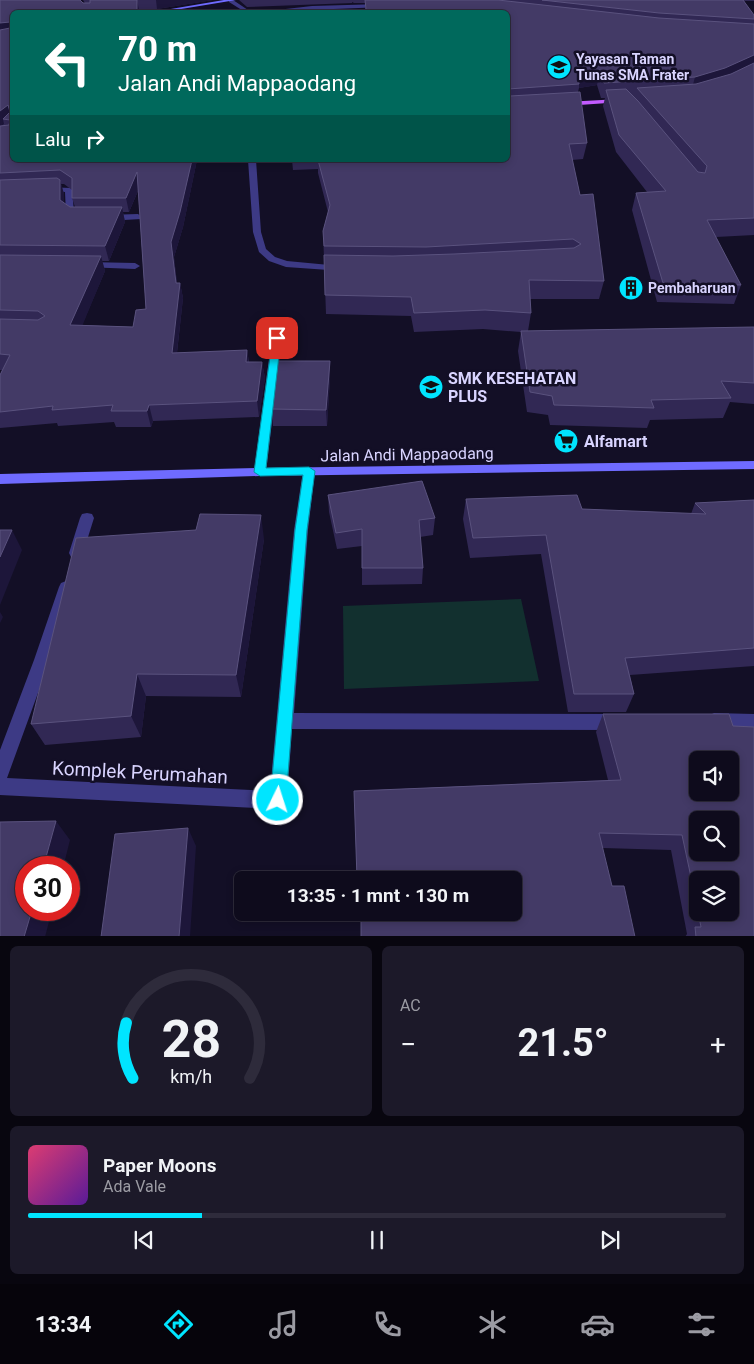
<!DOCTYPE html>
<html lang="id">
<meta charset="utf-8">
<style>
:root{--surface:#0e0b1c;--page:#1c1929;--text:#f1f3f6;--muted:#9b9ba3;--line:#2e2b3b;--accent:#00e5ff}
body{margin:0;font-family:Roboto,sans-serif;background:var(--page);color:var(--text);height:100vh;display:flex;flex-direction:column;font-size:19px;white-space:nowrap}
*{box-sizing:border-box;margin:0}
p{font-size:16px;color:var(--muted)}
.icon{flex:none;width:28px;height:28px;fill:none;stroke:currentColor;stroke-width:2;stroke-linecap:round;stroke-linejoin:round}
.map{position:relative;height:936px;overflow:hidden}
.sheet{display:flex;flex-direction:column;gap:10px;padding:10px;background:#08060f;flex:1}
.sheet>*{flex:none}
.banner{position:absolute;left:10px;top:10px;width:500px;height:152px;border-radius:8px;box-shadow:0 2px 8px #0003,0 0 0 1px var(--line);background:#00695c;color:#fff;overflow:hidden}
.fabs{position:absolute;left:689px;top:751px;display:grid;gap:10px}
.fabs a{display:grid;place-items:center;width:50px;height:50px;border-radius:8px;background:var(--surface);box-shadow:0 2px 8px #0003,0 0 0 1px var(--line);font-size:25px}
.speed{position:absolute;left:15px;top:856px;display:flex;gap:10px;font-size:25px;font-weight:700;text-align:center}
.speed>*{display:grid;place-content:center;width:65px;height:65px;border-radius:50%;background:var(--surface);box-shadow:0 2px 8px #0003,0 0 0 1px var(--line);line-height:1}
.speed .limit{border:8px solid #d22;background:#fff;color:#111}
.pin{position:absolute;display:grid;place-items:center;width:42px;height:42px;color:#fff;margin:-21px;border-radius:10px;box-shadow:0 2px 8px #0006}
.me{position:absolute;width:55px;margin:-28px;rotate:4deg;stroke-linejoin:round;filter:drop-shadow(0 0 4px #0008)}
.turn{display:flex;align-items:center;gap:18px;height:105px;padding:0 25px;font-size:22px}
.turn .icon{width:65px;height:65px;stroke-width:2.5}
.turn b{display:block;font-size:35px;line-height:42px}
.then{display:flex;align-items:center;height:48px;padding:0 25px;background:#0003;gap:10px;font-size:19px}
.big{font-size:38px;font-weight:700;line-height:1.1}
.sheet .tile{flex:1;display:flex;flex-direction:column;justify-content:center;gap:8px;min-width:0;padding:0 18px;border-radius:8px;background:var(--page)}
.sheet .dial{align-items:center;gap:0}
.dial svg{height:130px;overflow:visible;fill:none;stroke:var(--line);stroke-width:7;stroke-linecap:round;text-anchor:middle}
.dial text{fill:var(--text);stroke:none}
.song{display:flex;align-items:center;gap:15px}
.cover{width:60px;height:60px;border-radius:8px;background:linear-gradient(135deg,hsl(340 70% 55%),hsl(270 70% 35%))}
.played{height:5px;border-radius:2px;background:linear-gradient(90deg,var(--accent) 25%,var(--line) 25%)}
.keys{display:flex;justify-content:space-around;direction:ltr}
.heat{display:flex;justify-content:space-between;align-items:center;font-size:28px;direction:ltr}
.sheet .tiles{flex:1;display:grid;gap:10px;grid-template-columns:1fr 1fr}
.tile:last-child{grid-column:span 2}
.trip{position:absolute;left:234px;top:871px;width:288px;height:50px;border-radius:8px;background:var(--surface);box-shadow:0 2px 8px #0003,0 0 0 1px var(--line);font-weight:700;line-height:50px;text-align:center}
.tabs{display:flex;height:80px;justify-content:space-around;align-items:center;background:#06040b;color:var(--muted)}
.tabs .icon{width:35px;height:35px}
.tabs .selected{color:var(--accent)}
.tabs b{font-size:22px;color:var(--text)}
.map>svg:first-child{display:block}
</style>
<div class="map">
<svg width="754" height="937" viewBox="0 0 754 937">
<rect width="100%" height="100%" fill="#130f26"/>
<path fill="#12302f" d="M521,599L539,681L344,689L343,606Z"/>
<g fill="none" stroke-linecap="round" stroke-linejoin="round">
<path fill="#3d3a85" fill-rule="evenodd" d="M229,0H233L251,12H245L229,2Z
M382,4L384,7L259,12L312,6Z
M248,160H256L261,232L266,249L275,257L287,261L340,266L343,267V271L286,267L269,261L259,252L253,232Z
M42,187L72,188L74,213L80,216V220H74L66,214L65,192L45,191L41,189Z
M138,214L142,217L141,219L107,221L103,218L107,215Z
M87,262L135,263L140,266L135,269L84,267V263Z
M279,318L284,321L266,472L264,475H256L254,472L274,321Z
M309,467L313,468L315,471L308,530L294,713L617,714L623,716L625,722L623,728L617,730L292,729L287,800L284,806L278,809L0,795V750L34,660L59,587L61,583L66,581L71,583L73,587L50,660L7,778L270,791L294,530L303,471L305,468Z
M87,513L92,514L94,518L83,553L81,557L76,558L71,557L69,553L80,518L82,514Z
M714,713L754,714V730L714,729L708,726L706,721L708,716Z"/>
<path fill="#6f6bff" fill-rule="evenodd" d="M224,0H236L163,12H153Z
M754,461V469L260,476L0,484V474L260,468Z"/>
<path fill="#c25bff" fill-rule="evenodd" d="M620,99L622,100V102L565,106L562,104L565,102Z"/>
</g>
<path fill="#312854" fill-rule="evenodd" d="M0,0L85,3L83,0H213L157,9L12,12L197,160L183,227L174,257L177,283H180L183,298L177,353L247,350L249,362H262L265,378L259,417L153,421L151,427H116L114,422L58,426L57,423L0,428V375L2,370H0ZM61,184H64L72,190V198L75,207H70L64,203V194ZM138,191L146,309L133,327L82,325L105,271L102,261H109L125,222L123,212H129Z
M239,0H754V1H745L744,2L754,15V235L716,237L741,285L734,304L657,302L632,210L636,193L647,192L616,152L603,106L605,98H601L597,85L579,88L578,92L587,143L583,159L572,160L580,195L604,281L599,299H530L531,313L528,331L754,327V404L730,402L723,418L650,420L647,428L550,425L548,415L527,412L518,351L521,332L483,329L414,332L411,316L326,314L323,231L328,212L318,173V169L293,170L292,160H508V12H365V3H354L352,2V3L247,7Z
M330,361V378L327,426H273L271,409Z
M328,495L435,518L433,535L420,537L423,568L422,584L362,585V546L337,549L329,512Z
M466,499L582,509L691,514L695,503L754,500V666L630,675L634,694L626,712H568L541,554L470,558L463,519Z
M264,539L241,697L146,696L141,737L45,745L31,724Z
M603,714L754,937H685L687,934L671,850L603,848L512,880H357L354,791L608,780L596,732ZM698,880L730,912H698Z"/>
<path fill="#1d163a" d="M137,0L139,10V12H137Z
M156,0H213L157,9Z
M10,22L12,30L0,35V23Z
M754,55V67L691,92L695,77Z
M600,70L597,85L579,88V84L578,74Z
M8,105L12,118L3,119L4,124L0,127V111Z
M192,160H197L183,227L174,257L178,295L180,283L183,298L175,369L172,353L176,283L171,242Z
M137,172L140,186L129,212L126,198Z
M60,180L64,194V214L60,200Z
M122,207L125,222L109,261L105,246Z
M101,256L105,271L76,341L70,325Z
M247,350L249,366L246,362Z
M330,361V378L327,426L326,410Z
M262,362L265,378L259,417L257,401Z
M149,405L153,421L151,427L147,411Z
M261,515L264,539L241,697L236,675Z
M12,530L22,550L0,605V557Z
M0,612L3,617L0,623Z
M137,674L146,696L141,737L131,716Z
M56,821L70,840L63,868H43Z
M188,828L196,846L190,937H179Z
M32,910H52L45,937H24Z"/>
<path fill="#433a66" stroke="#5a527e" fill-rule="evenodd" d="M0,0H80L83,3H90V0H137V12H12V160H192L180,212L171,242L176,283H180L172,353L247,350L246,362H262L257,401L149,405L147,411H111L113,405L52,410L53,406L0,412V375L10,355L0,354V319L38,320L45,316L38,311L0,310V255L101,256L70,325L133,327L136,310L146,309L137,172L126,198H72V178L60,170L0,173V126L9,125L10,120L3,119L10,112L8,105L0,111V30L10,28V22L0,23Z
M365,0H498L659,18L754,24V55L725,68L695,77L604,83L600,70L578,74L579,84L508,89V94L510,96L580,92L587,143L569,144L580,195L593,194L604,281L529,280L531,313L485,310L414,313L411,297L325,295L324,255L393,256L454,254L574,248L581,244L573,239L426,247L324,246L323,231L330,205L318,160H508V12H368L366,9Z
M542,0H743L754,15V19L659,13Z
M754,63V218L707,220L741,285L663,283L636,193L666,191L619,135L606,90L626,89L638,101L698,172L705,173L707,166L637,88L696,84L731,74Z
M57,178L60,180V200L70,207H122L105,246L0,245V180Z
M754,327V383L721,381L731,398L651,400L654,408L554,405L552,396L530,392L521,331Z
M277,361H330L326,410L271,409Z
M422,481L435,518L419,520L423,568H362V529L336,533L328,495Z
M577,495L582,509L706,514L695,503L754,500V648L625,658L634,694H574L546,535L473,538L466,499Z
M200,514L261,515L236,675L137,674L131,716L31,724L76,538L196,530Z
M0,530H12L0,557Z
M603,714H729L733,726L754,727V937H696L695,927H701L698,912H730V880H698V910L682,835L599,833L612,886H624L635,937H361V912H512V880H361V878H357L354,791L621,780ZM698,760H730V792H698ZM698,820H730V852H698Z
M56,821L43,868H26V910H32L24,937H0V822Z
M188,828L179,937H101L115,834Z"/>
<path fill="#00e5ff" stroke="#0095a6" d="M273,335H280L281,338L266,468L309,467L315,471L307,530L286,800L284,806L278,808L272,806L270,800L295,530L303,475L260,476L254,472Z"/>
<defs>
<symbol id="school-disc" viewBox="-11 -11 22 22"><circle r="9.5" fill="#00e5ff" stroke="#130f26"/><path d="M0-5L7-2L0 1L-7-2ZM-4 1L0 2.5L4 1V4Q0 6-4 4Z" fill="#111"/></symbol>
<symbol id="building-disc" viewBox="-11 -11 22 22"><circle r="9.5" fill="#00e5ff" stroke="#130f26"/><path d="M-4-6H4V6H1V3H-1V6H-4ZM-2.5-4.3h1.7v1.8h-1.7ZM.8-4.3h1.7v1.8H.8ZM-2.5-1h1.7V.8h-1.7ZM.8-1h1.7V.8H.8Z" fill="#111"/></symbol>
<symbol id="supermarket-disc" viewBox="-11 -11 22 22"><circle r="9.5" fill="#00e5ff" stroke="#130f26"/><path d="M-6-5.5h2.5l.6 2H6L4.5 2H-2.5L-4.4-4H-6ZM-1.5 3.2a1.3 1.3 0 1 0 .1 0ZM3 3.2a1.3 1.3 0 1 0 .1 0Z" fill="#111"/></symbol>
</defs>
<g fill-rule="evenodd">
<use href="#school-disc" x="545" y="53" width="28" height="28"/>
<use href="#building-disc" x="617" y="274" width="28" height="28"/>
<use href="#school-disc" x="417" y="373" width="28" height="28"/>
<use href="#supermarket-disc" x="552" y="427" width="28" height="28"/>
</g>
<g text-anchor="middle" stroke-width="5" stroke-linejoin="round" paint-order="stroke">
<g font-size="14" font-weight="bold" fill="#d9d4ff" stroke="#130f26" text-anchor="start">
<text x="576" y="64">Yayasan Taman<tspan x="576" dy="16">Tunas SMA Frater</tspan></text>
<text x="648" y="293">Pembaharuan</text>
</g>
<g font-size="16" font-weight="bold" fill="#d9d4ff" stroke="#130f26" text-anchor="start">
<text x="448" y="384">SMK KESEHATAN<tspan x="448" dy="18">PLUS</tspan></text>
<text x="584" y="447">Alfamart</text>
</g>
<g font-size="16" fill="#d9d4ff" stroke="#130f26">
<text transform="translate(407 454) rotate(-1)" y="6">Jalan Andi Mappaodang</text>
</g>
<g font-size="19" fill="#d9d4ff" stroke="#130f26">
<text transform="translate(140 772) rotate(3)" y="7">Komplek Perumahan</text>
</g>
</g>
</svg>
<div class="fabs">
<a><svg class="icon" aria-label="sound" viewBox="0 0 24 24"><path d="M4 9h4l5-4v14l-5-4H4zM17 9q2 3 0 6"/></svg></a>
<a><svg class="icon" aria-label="search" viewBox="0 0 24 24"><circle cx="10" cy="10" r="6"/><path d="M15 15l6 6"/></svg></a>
<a><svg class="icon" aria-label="layers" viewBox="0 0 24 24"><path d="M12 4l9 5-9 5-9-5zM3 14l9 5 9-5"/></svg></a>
</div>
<div class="speed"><div class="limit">30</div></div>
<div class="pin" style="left:277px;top:338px;background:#d93025"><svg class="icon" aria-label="arrive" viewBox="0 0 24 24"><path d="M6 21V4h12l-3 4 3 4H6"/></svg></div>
<svg class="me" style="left:278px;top:800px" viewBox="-20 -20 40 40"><circle r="17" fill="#00e5ff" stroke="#fff" stroke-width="3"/><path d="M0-11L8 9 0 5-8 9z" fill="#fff"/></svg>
<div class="trip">13:35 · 1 mnt · 130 m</div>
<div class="banner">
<div class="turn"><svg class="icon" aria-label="left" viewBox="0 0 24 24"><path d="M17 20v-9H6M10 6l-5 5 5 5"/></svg><div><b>70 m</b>Jalan Andi Mappaodang</div></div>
<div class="then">Lalu<svg class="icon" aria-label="right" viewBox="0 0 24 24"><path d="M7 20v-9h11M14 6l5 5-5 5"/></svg></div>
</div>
</div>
<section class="sheet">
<div class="tiles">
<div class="tile dial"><svg viewBox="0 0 100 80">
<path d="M14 69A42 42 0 1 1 86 69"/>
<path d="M14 69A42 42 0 0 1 10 35" stroke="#00e5ff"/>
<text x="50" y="56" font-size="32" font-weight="700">28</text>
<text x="50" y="72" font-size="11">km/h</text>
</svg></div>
<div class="tile"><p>AC</p>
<div class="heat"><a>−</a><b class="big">21.5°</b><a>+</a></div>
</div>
<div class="tile">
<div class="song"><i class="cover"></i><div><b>Paper Moons</b><p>Ada Vale</p></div></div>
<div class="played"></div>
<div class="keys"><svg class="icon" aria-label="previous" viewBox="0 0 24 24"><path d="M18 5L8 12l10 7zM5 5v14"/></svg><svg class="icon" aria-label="pause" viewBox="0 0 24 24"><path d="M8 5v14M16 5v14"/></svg><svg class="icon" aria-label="next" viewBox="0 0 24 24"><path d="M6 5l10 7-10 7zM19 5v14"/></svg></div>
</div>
</div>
</section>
<nav class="tabs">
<b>13:34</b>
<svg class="icon selected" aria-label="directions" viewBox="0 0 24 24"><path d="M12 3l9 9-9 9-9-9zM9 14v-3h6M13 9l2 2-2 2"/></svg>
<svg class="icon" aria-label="music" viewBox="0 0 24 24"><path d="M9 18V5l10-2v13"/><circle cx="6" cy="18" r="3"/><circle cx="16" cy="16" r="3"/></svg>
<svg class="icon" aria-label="phone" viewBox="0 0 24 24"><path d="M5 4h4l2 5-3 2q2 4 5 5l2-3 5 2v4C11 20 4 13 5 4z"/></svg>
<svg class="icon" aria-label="climate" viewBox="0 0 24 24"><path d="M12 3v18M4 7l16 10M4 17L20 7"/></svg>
<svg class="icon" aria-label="car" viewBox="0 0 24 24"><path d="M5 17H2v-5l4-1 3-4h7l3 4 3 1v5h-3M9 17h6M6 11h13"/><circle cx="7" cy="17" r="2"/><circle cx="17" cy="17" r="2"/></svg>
<svg class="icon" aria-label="filters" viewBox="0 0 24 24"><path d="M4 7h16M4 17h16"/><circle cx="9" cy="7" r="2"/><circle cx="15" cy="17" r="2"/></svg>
</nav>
